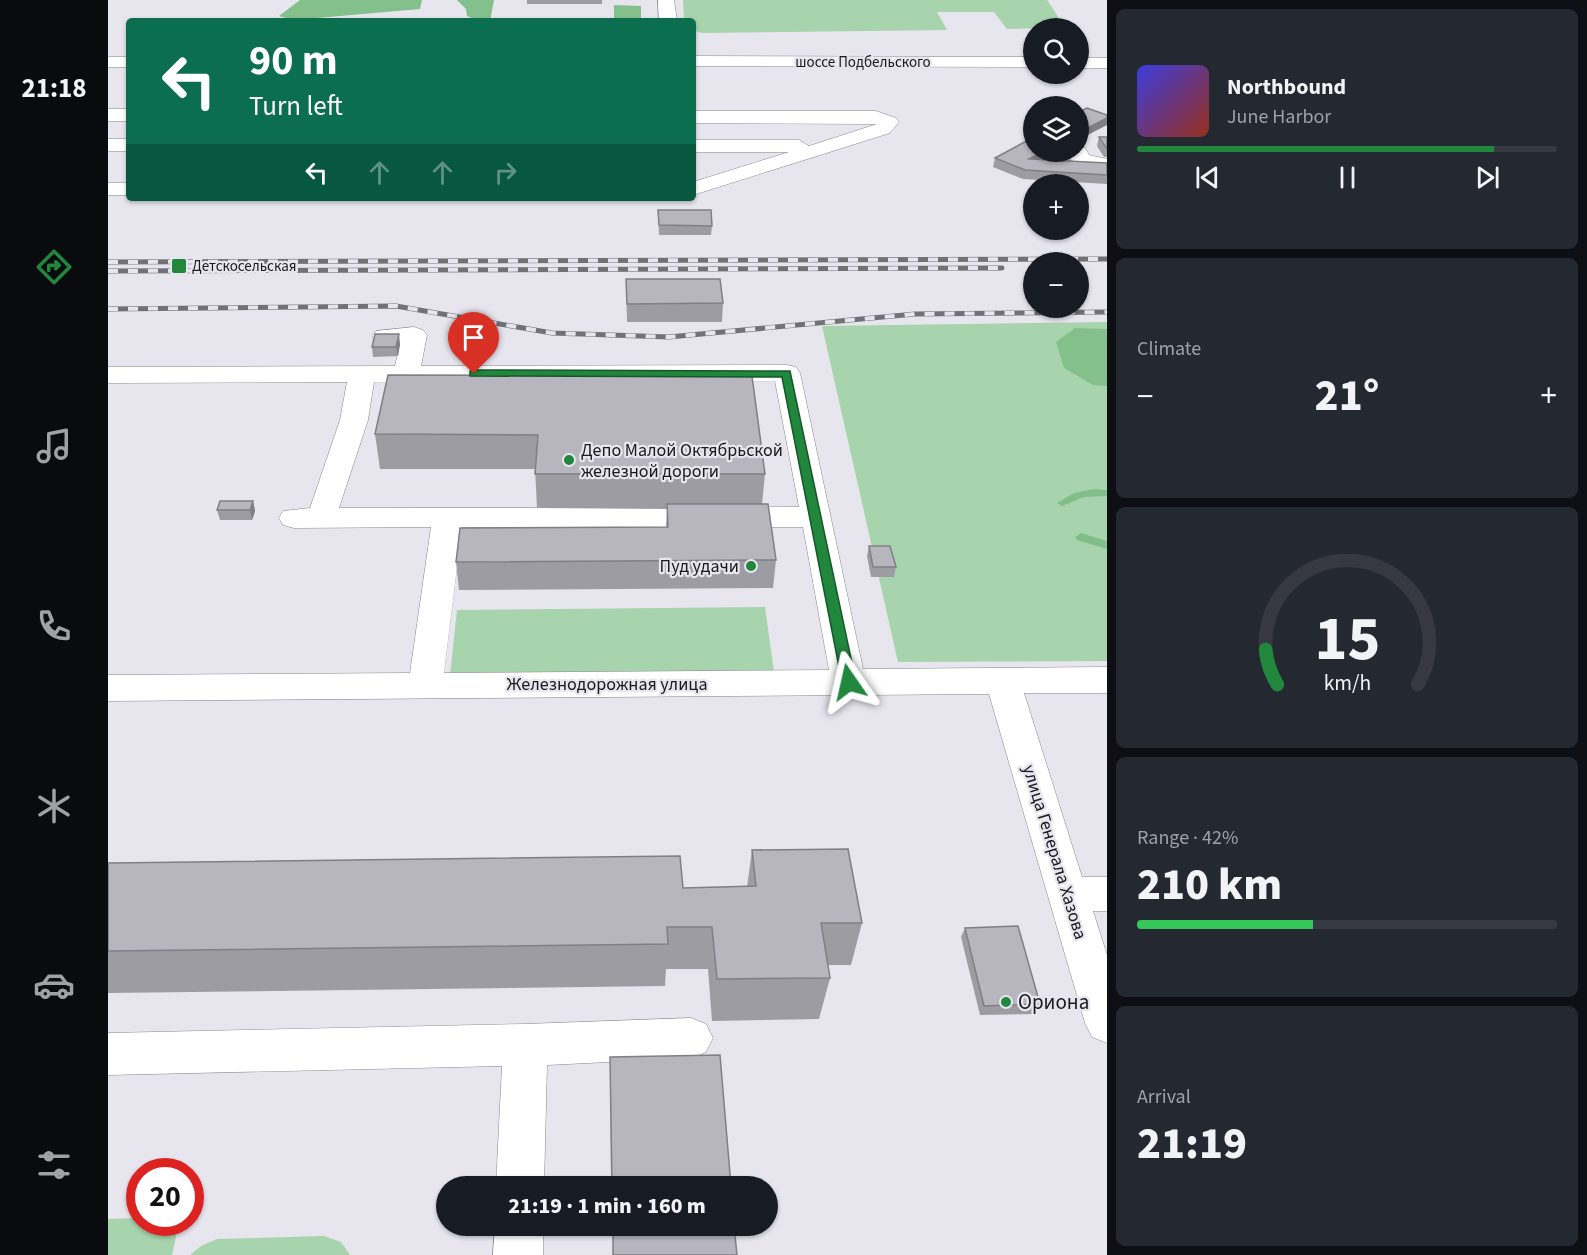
<!DOCTYPE html>
<meta charset="utf-8">
<style>
:root{--surface:#171b24;--page:#242831;--text:#f1f3f6;--muted:#9ea1a6;--line:#363941;--accent:#21873d}
body{margin:0;font-family:"Source Sans 3",sans-serif;background:var(--page);color:var(--text);height:100vh;display:flex;flex-direction:column;font-size:22px;white-space:nowrap}
*{box-sizing:border-box;margin:0}
p{font-size:20px;color:var(--muted)}
.icon{flex:none;width:33px;height:33px;fill:none;stroke:currentColor;stroke-width:2;stroke-linecap:round;stroke-linejoin:round}
.map{position:relative;flex:1;overflow:hidden}
.panel{display:flex;flex-direction:column;gap:9px;padding:9px;background:#0d0f14;width:480px}
.panel>*{flex:none}
.banner{position:absolute;left:18px;top:18px;width:570px;height:183px;border-radius:6px;box-shadow:0 2px 4px #0004;background:#0b6e4f;color:#fff;overflow:hidden}
.controls{position:absolute;left:915px;top:18px;display:grid;gap:12px}
.controls a{display:grid;place-items:center;width:66px;height:66px;border-radius:50%;background:var(--surface);box-shadow:0 2px 4px #0004;font-size:30px}
.speed{position:absolute;left:18px;top:1158px;display:flex;gap:12px;font-size:30px;font-weight:700;text-align:center}
.speed>*{display:grid;place-content:center;width:78px;height:78px;border-radius:50%;background:var(--surface);box-shadow:0 2px 4px #0004;line-height:1}
.speed .limit{border:9px solid #d22;background:#fff;color:#111}
.pin{position:absolute;display:grid;place-items:center;width:51px;height:51px;color:#fff;margin:-62px -26px;border-radius:50% 50% 50% 0;rotate:-45deg;box-shadow:0 0 6px #0007}
.pin .icon{rotate:45deg}
.me{position:absolute;width:66px;margin:-33px;rotate:349deg;stroke-linejoin:round;filter:drop-shadow(0 0 4px #0008)}
.turn{display:flex;align-items:center;gap:21px;height:126px;padding:0 24px;font-size:27px}
.turn .icon{width:78px;height:78px;stroke-width:2.5}
.turn b{display:block;font-size:42px;line-height:51px}
.lanes{display:flex;align-items:center;height:57px;padding:0 24px;background:#0003;justify-content:center;gap:30px;direction:ltr}
.lanes .off{opacity:.35}
.big{font-size:45px;font-weight:800;line-height:1.1}
.panel .card{flex:1;display:flex;flex-direction:column;justify-content:center;gap:9px;min-width:0;padding:0 21px;border-radius:9px;background:var(--page)}
.panel .dial{align-items:center;gap:0}
.dial svg{height:156px;overflow:visible;fill:none;stroke:var(--line);stroke-width:7;stroke-linecap:round;text-anchor:middle}
.dial text{fill:var(--text);stroke:none}
.song{display:flex;align-items:center;gap:18px}
.cover{width:72px;height:72px;border-radius:9px;background:linear-gradient(135deg,hsl(240 70% 55%),hsl(10 70% 35%))}
.played{height:6px;border-radius:3px;background:linear-gradient(90deg,var(--accent) 85%,var(--line) 85%)}
.keys{display:flex;justify-content:space-around;direction:ltr}
.heat{display:flex;justify-content:space-between;align-items:center;font-size:33px;direction:ltr}
.charge{height:9px;border-radius:4px;background:linear-gradient(90deg,#34c759 42%,var(--line) 0)}
.trip{position:absolute;left:328px;top:1176px;width:342px;height:60px;border-radius:30px;background:var(--surface);box-shadow:0 2px 4px #0004;font-weight:800;line-height:60px;text-align:center}
main{display:flex;flex:1;min-height:0}
.dock{display:flex;flex-direction:column;width:108px;justify-content:space-around;align-items:center;background:#090b0e;color:var(--muted)}
.dock .icon{width:42px;height:42px}
.dock .active{color:var(--accent)}
.dock b{font-size:27px;color:var(--text)}
.map>svg:first-child{display:block}
</style>
<main>
<nav class="dock">
<b>21:18</b>
<svg class="icon active" aria-label="directions" viewBox="0 0 24 24"><path d="M12 3l9 9-9 9-9-9zM9 14v-3h6M13 9l2 2-2 2"/></svg>
<svg class="icon" aria-label="music" viewBox="0 0 24 24"><path d="M9 18V5l10-2v13"/><circle cx="6" cy="18" r="3"/><circle cx="16" cy="16" r="3"/></svg>
<svg class="icon" aria-label="phone" viewBox="0 0 24 24"><path d="M5 4h4l2 5-3 2q2 4 5 5l2-3 5 2v4C11 20 4 13 5 4z"/></svg>
<svg class="icon" aria-label="climate" viewBox="0 0 24 24"><path d="M12 3v18M4 7l16 10M4 17L20 7"/></svg>
<svg class="icon" aria-label="car" viewBox="0 0 24 24"><path d="M5 17H2v-5l4-1 3-4h7l3 4 3 1v5h-3M9 17h6M6 11h13"/><circle cx="7" cy="17" r="2"/><circle cx="17" cy="17" r="2"/></svg>
<svg class="icon" aria-label="filters" viewBox="0 0 24 24"><path d="M4 7h16M4 17h16"/><circle cx="9" cy="7" r="2"/><circle cx="15" cy="17" r="2"/></svg>
</nav>
<div class="map">
<svg width="999" height="1255" viewBox="0 0 999 1255">
<rect width="100%" height="100%" fill="#e7e5ee"/>
<path fill="#a7d4ac" d="M575,0H939L951,18L943,28L899,29L886,12H829L839,30L594,33L585,30V21H576Z
M999,322V661L790,662L714,326Z
M657,607L666,672L342,675L349,610Z
M31,1218L32,1222L71,1223L64,1255H0V1219Z
M216,1236L233,1242L242,1255H82L93,1246L109,1239Z"/>
<path fill="#84c08c" d="M192,0H314L312,9L186,20L171,16Z
M349,0H386L382,21H371L359,16L358,9Z
M506,5L533,6V21H506Z
M967,328L999,329V386L985,385L956,368L948,342Z"/>
<g fill="none" stroke-linecap="round" stroke-linejoin="round">
<path fill="#82be8a" fill-rule="evenodd" d="M986,489L999,490V496L976,497L954,506L949,503L966,493Z
M973,533L999,541V549L969,540L967,537Z"/>
<defs>
<path id="minor" d="M550,0H566L569,21H551Z
M585,56L926,57V67L585,66Z
M0,57H21V67H0Z
M970,58H999V68H970Z
M0,109H21V121H0Z
M585,111H768L788,118L791,122L782,133L585,195V182L681,152H585V140H691L701,146L769,124L585,123Z
M0,139H21V151H0Z
M970,146L977,148L981,155L999,159V171L965,164L960,152H970Z
M0,183H21V195H0Z
M306,327L315,330L319,335L313,366L679,365L688,367L692,373L755,669L999,667V693H916L974,877H999V911H985L999,955V1043L984,1037L977,1023L881,694L0,701V675L302,673L323,527L186,528L175,525L171,518L175,511L202,508L232,420L239,382L0,383V367L287,366L292,343L268,341L264,336L268,331ZM667,381L691,507L231,508L260,420L266,382ZM354,527H695L721,670L336,673Z
M583,1018L598,1024L605,1038L598,1052L583,1058L439,1065L436,1186H388L394,1066L0,1075V1033L417,1024Z
M387,1226H435V1255H385Z"/>
</defs>
<use href="#minor" stroke="#88868f" stroke-width="1"/>
<use href="#minor" fill="#fff" fill-rule="evenodd"/>
<defs>
<path id="rail" d="M0,262L999,259
M0,271L894,268
M0,309L288,306L444,333L561,337L807,314L999,312"/>
</defs>
<use href="#rail" stroke="#727176" stroke-width="5"/>
<use href="#rail" stroke="#e7e5ee" stroke-width="4" stroke-dasharray="10" stroke-linecap="butt"/>
</g>
<path fill="#9d9ca3" d="M419,0H494V4H419Z
M991,137H999V157H996L989,146Z
M926,152H949L934,159L999,163V184L915,179L885,167L887,158Z
M550,210L604,226L603,235H551Z
M518,279L615,303L614,322H519Z
M292,344L290,356L265,357L264,347Z
M280,375L657,474L654,504L668,560L665,588L351,590L348,562L558,527L559,509L429,508L427,469H272L267,434Z
M145,501L147,511L144,520H112L109,510Z
M761,546L788,567L786,577H763L759,556Z
M644,850L754,923L743,965H719L722,978L711,1019L604,1021L600,969H558L557,986L0,993V863L575,888L639,887Z
M857,928L932,1004L927,1014L872,1015L853,937Z
M502,1057L623,1186H503Z"/>
<path fill="#807f85" d="M999,118V125L970,140V133Z
M935,152H949L919,167L921,159Z
M291,334L292,344L290,356L288,347Z
M145,501L147,511L144,520L142,510Z"/>
<path fill="#b7b5be" stroke="#807f85" stroke-width="1.5" d="M979,108L999,115V118L970,133V112Z
M926,137V152H935L921,159L999,163V175L917,170L887,158Z
M991,137H999V149Z
M550,210H603L604,226L551,225Z
M518,279H612L615,303L519,304Z
M267,334H291L288,347H264Z
M280,375L644,376L657,474H427L430,435L267,434Z
M112,501H145L142,510H109Z
M559,504H660L668,560L348,562L352,528L560,527Z
M761,546H782L788,567H765Z
M740,849L754,923H713L722,978L609,979L604,927H559L560,944L0,951V863L572,856L575,888L648,886L644,850Z
M910,926L932,1004L876,1006L857,928Z
M612,1055L623,1186H504L502,1057Z
M505,1226H626L629,1255H505Z"/>
<path fill="#21873d" stroke="#155828" stroke-width="1.5" d="M366,370L682,371L748,682L746,686L741,688L734,682L674,377L362,376V371Z"/>
<g fill="#21873d" stroke="#e7e5ee" stroke-width="2">
<rect x="63" y="258" width="16" height="16" rx="3"/>
<circle cx="461" cy="460" r="6"/>
<circle cx="643" cy="566" r="6"/>
<circle cx="898" cy="1002" r="6"/>
</g>
<g text-anchor="middle" stroke-width="4.5" stroke-linejoin="round" paint-order="stroke">
<g font-size="15" fill="#1b1a1d" stroke="#e7e5ee">
<text x="755" y="67">шоссе Подбельского</text>
</g>
<g font-size="15" fill="#1b1a1d" stroke="#e7e5ee" text-anchor="start">
<text x="84" y="271">Детскосельская</text>
</g>
<g font-size="18" fill="#1b1a1d" stroke="#e7e5ee" text-anchor="start">
<text x="473" y="456">Депо Малой Октябрьской<tspan x="473" dy="21">железной дороги</tspan></text>
<text x="631" y="572" text-anchor="end">Пуд удачи</text>
</g>
<g font-size="18" fill="#1b1a1d" stroke="#e7e5ee">
<text x="499" y="690">Железнодорожная улица</text>
<text transform="translate(947 852) rotate(73)" y="6">улица Генерала Хазова</text>
</g>
<g font-size="21" fill="#1b1a1d" stroke="#e7e5ee" text-anchor="start">
<text x="910" y="1009">Ориона</text>
</g>
</g>
</svg>
<div class="controls">
<a><svg class="icon" aria-label="search" viewBox="0 0 24 24"><circle cx="10" cy="10" r="6"/><path d="M15 15l6 6"/></svg></a>
<a><svg class="icon" aria-label="layers" viewBox="0 0 24 24"><path d="M12 4l9 5-9 5-9-5zM3 14l9 5 9-5"/></svg></a>
<a>+</a>
<a>−</a>
</div>
<div class="speed"><div class="limit">20</div></div>
<div class="pin" style="left:366px;top:374px;background:#d93025"><svg class="icon" aria-label="arrive" viewBox="0 0 24 24"><path d="M6 21V4h12l-3 4 3 4H6"/></svg></div>
<svg class="me" style="left:741px;top:682px" viewBox="-20 -20 40 40"><path d="M0-17L14 15 0 8-14 15z" fill="#21873d" stroke="#fff" stroke-width="4"/></svg>
<div class="trip">21:19 · 1 min · 160 m</div>
<div class="banner">
<div class="turn"><svg class="icon" aria-label="left" viewBox="0 0 24 24"><path d="M17 20v-9H6M10 6l-5 5 5 5"/></svg><div><b>90 m</b>Turn left</div></div>
<div class="lanes"><svg class="icon" aria-label="left" viewBox="0 0 24 24"><path d="M17 20v-9H6M10 6l-5 5 5 5"/></svg><svg class="icon off" aria-label="ahead" viewBox="0 0 24 24"><path d="M12 20V5M6 11l6-6 6 6"/></svg><svg class="icon off" aria-label="ahead" viewBox="0 0 24 24"><path d="M12 20V5M6 11l6-6 6 6"/></svg><svg class="icon off" aria-label="right" viewBox="0 0 24 24"><path d="M7 20v-9h11M14 6l5 5-5 5"/></svg></div>
</div>
</div>
<section class="panel">
<div class="card">
<div class="song"><i class="cover"></i><div><b>Northbound</b><p>June Harbor</p></div></div>
<div class="played"></div>
<div class="keys"><svg class="icon" aria-label="previous" viewBox="0 0 24 24"><path d="M18 5L8 12l10 7zM5 5v14"/></svg><svg class="icon" aria-label="pause" viewBox="0 0 24 24"><path d="M8 5v14M16 5v14"/></svg><svg class="icon" aria-label="next" viewBox="0 0 24 24"><path d="M6 5l10 7-10 7zM19 5v14"/></svg></div>
</div>
<div class="card"><p>Climate</p>
<div class="heat"><a>−</a><b class="big">21°</b><a>+</a></div>
</div>
<div class="card dial"><svg viewBox="0 0 100 80">
<path d="M14 69A42 42 0 1 1 86 69"/>
<path d="M14 69A42 42 0 0 1 8 51" stroke="#21873d"/>
<text x="50" y="56" font-size="32" font-weight="700">15</text>
<text x="50" y="72" font-size="11">km/h</text>
</svg></div>
<div class="card"><p>Range · 42%</p><b class="big">210 km</b><div class="charge"></div></div>
<div class="card"><p>Arrival</p><b class="big">21:19</b></div>
</section>
</main>
